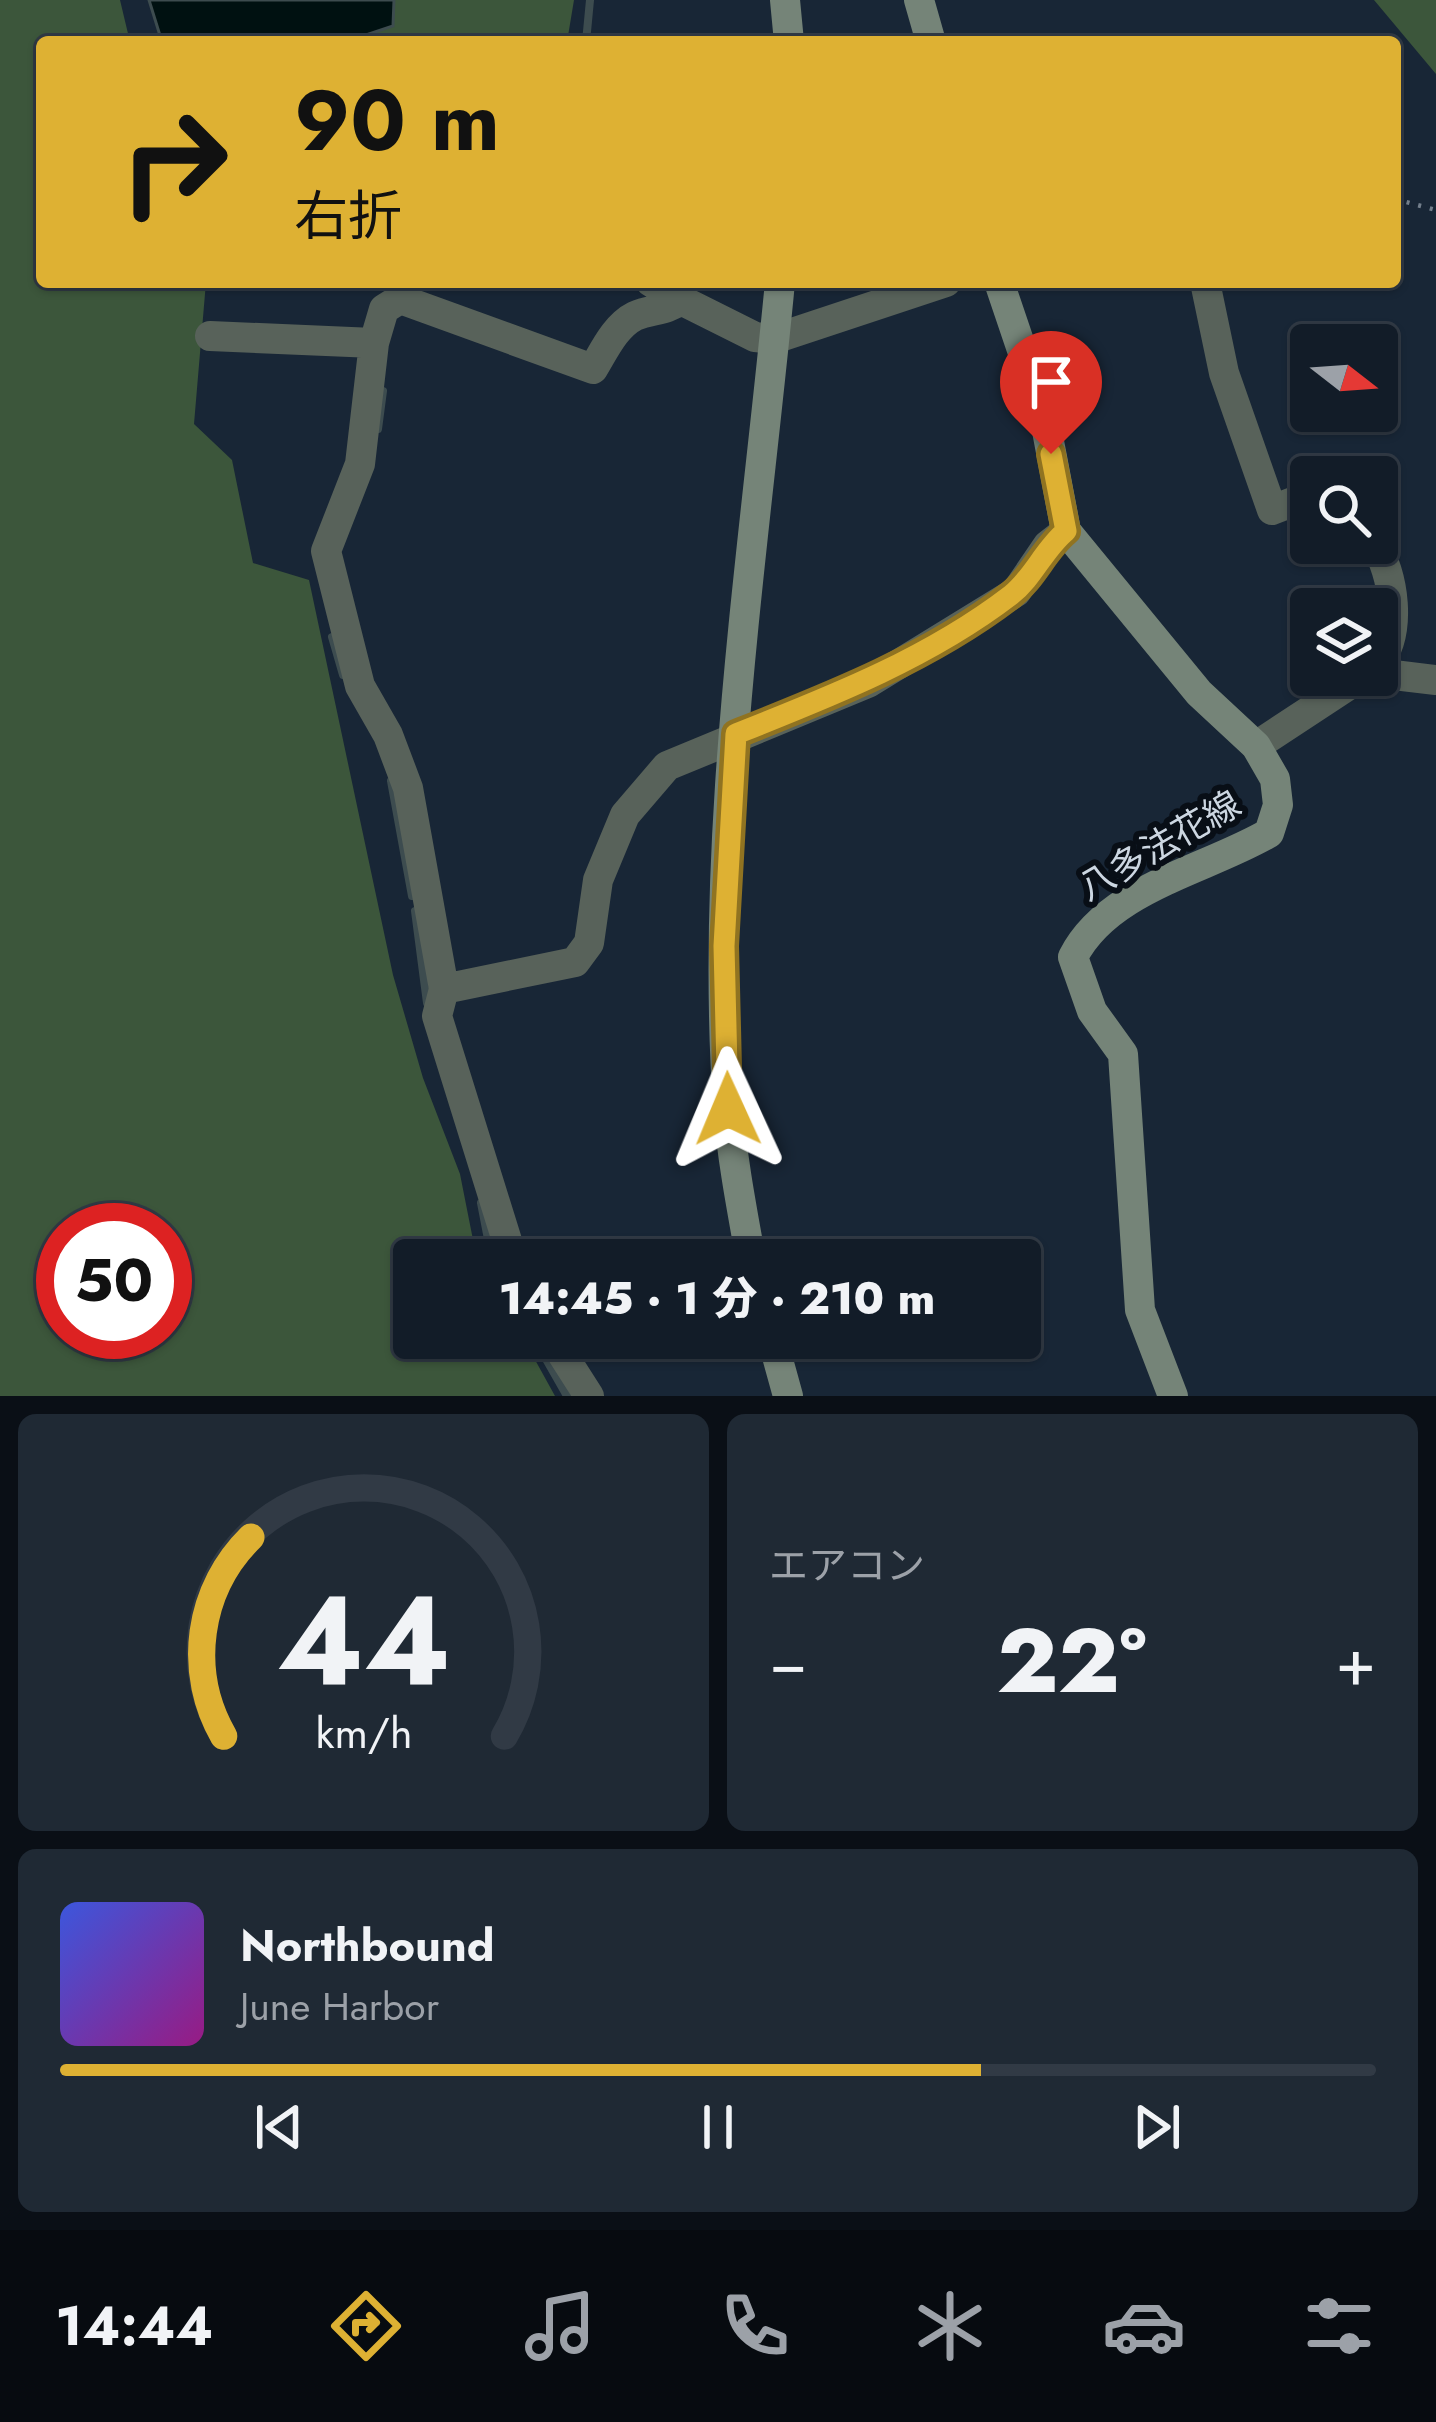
<!DOCTYPE html>
<html lang="ja">
<meta charset="utf-8">
<style>
:root{--surface:#121c28;--page:#1f2934;--text:#f1f3f6;--muted:#9ca1a8;--line:#313a45;--accent:#deb133}
body{margin:0;font-family:Jost,"Noto Sans JP",sans-serif;background:var(--page);color:var(--text);height:100vh;display:flex;flex-direction:column;font-size:45px;white-space:nowrap}
*{box-sizing:border-box;margin:0}
p{font-size:39px;color:var(--muted)}
.icon{flex:none;width:66px;height:66px;fill:none;stroke:currentColor;stroke-width:2;stroke-linecap:round;stroke-linejoin:round}
.map{position:relative;height:1396px;overflow:hidden}
.panel{display:flex;flex-direction:column;gap:18px;padding:18px;background:#0a0f16;flex:1}
.panel>*{flex:none}
.guide{position:absolute;left:36px;top:36px;width:1365px;height:252px;border-radius:12px;box-shadow:0 3px 9px #0004,0 0 0 3px var(--line);background:#deb133;color:#111;overflow:hidden}
.needle{width:78px;rotate:107deg}
.tools{position:absolute;left:1290px;top:324px;display:grid;gap:24px}
.tools a{display:grid;place-items:center;width:108px;height:108px;border-radius:12px;background:var(--surface);box-shadow:0 3px 9px #0004,0 0 0 3px var(--line);font-size:60px}
.speed{position:absolute;left:36px;top:1203px;display:flex;gap:24px;font-size:60px;font-weight:700;text-align:center}
.speed>*{display:grid;place-content:center;width:156px;height:156px;border-radius:50%;background:var(--surface);box-shadow:0 3px 9px #0004,0 0 0 3px var(--line);line-height:1}
.speed .limit{border:18px solid #d22;background:#fff;color:#111}
.pin{position:absolute;display:grid;place-items:center;width:102px;height:102px;color:#fff;margin:-123px -51px;border-radius:50% 50% 50% 0;rotate:-45deg;box-shadow:0 0 12px #0007}
.pin .icon{rotate:45deg}
.me{position:absolute;width:132px;margin:-66px;rotate:359deg;stroke-linejoin:round;filter:drop-shadow(0 0 9px #0008)}
.turn{display:flex;align-items:center;gap:42px;height:252px;padding:0 60px;font-size:54px}
.turn .icon{width:156px;height:156px;stroke-width:2.5}
.turn b{display:block;font-size:84px;line-height:102px}
.big{font-size:90px;font-weight:800;line-height:1.1}
.panel .tile{flex:1;display:flex;flex-direction:column;justify-content:center;gap:18px;min-width:0;padding:0 42px;border-radius:18px;background:var(--page)}
.panel .dial{align-items:center;gap:0}
.dial svg{height:312px;overflow:visible;fill:none;stroke:var(--line);stroke-width:7;stroke-linecap:round;text-anchor:middle}
.dial text{fill:var(--text);stroke:none}
.song{display:flex;align-items:center;gap:36px}
.cover{width:144px;height:144px;border-radius:18px;background:linear-gradient(135deg,hsl(230 70% 55%),hsl(310 70% 35%))}
.played{height:12px;border-radius:6px;background:linear-gradient(90deg,var(--accent) 70%,var(--line) 70%)}
.keys{display:flex;justify-content:space-around;direction:ltr}
.heat{display:flex;justify-content:space-between;align-items:center;font-size:66px;direction:ltr}
.panel .tiles{flex:1;display:grid;gap:18px;grid-template-columns:1fr 1fr}
.tile:last-child{grid-column:span 2}
.trip{position:absolute;left:393px;top:1239px;width:648px;height:120px;border-radius:12px;background:var(--surface);box-shadow:0 3px 9px #0004,0 0 0 3px var(--line);font-weight:800;line-height:120px;text-align:center}
.tab-bar{display:flex;height:192px;justify-content:space-around;align-items:center;background:#070b10;color:var(--muted)}
.tab-bar .icon{width:84px;height:84px}
.tab-bar .active{color:var(--accent)}
.tab-bar b{font-size:54px;color:var(--text)}
.map>svg:first-child{display:block}
</style>
<div class="map">
<svg width="1436" height="1396" viewBox="0 0 1436 1396">
<rect width="100%" height="100%" fill="#182636"/>
<path fill="#3c563b" fill-rule="evenodd" d="M0,0H120L130,42H42V282H206L194,424L232,460L253,563L309,580L393,975L423,1078L460,1174L477,1260H414V1338H523L555,1396H0ZM63,1230H165V1332H63Z
M375,0H574L567,42H362Z
M1374,0H1436V74Z"/>
<path fill="#011" stroke="#3d4c4f" stroke-width="3" d="M149,0H394L393,26L345,42H162Z"/>
<g fill="none" stroke-linecap="round" stroke-linejoin="round">
<path stroke="#3d4c4f" stroke-width="8" d="M586,42L590,0
M378,429L383,391
M332,637L343,675
M391,781L412,896
M415,911L427,1003
M481,1203L492,1260
M534,1338L567,1396"/>
<path stroke="#737f8c" stroke-width="4.5" stroke-dasharray="3 9" stroke-linecap="butt" d="M1395,199L1436,210"/>
<path stroke="#58625a" stroke-width="30" d="M651,282L681,300
M1205,282L1224,373L1272,510L1311,495
M210,336L374,343
M1374,543C1394,573 1403,634 1377,664
M1377,673L1436,680
M1256,746L1364,675
M444,989L408,788L388,735L360,686L326,551L360,464L374,343L384,309L400,299L593,369C604,351 615,326 635,316C651,309 666,311 681,300L755,337L774,339L946,282
M513,1260L437,1016L444,989L575,962L589,943L598,880L625,815L667,766L868,683L1016,592L1048,545L1066,531
M552,1338L589,1396"/>
<path stroke="#758478" stroke-width="30" d="M785,0L789,42
M919,0L931,42
M999,282L1044,415L1066,531L1199,693L1256,746L1275,779L1278,805L1269,833C1206,870 1108,888 1073,957L1092,1011L1123,1054L1140,1310L1173,1396
M751,1260C742,1210 732,1158 728,1107C709,833 754,554 780,282
M772,1338L788,1396"/>
</g>
<g fill="none" stroke-linecap="round" stroke-linejoin="round">
<defs>
<path id="route" d="M728,1109L724,946L736,734C832,696 929,658 1011,595C1033,578 1044,549 1066,531L1051,454"/>
</defs>
<use href="#route" stroke="#907321" stroke-width="30"/>
<use href="#route" stroke="#deb133" stroke-width="21"/>
</g>
<g text-anchor="middle" stroke-width="12" stroke-linejoin="round" paint-order="stroke">
<g font-size="36" fill="#ccd6e1" stroke="#080e16">
<text transform="translate(1159 845) rotate(-30)" y="13">八多法花線</text>
</g>
</g>
</svg>
<div class="tools">
<a><svg class="needle" viewBox="-14 -14 28 28"><path d="M0-13l5 13h-10z" fill="#e53935"/><path d="M0 13l5-13h-10z" fill="#9ca1a8"/></svg></a>
<a><svg class="icon" aria-label="search" viewBox="0 0 24 24"><circle cx="10" cy="10" r="6"/><path d="M15 15l6 6"/></svg></a>
<a><svg class="icon" aria-label="layers" viewBox="0 0 24 24"><path d="M12 4l9 5-9 5-9-5zM3 14l9 5 9-5"/></svg></a>
</div>
<div class="speed"><div class="limit">50</div></div>
<div class="pin" style="left:1051px;top:454px;background:#d93025"><svg class="icon" aria-label="arrive" viewBox="0 0 24 24"><path d="M6 21V4h12l-3 4 3 4H6"/></svg></div>
<svg class="me" style="left:728px;top:1109px" viewBox="-20 -20 40 40"><path d="M0-17L14 15 0 8-14 15z" fill="#deb133" stroke="#fff" stroke-width="4"/></svg>
<div class="trip">14:45 · 1 分 · 210 m</div>
<div class="guide">
<div class="turn"><svg class="icon" aria-label="right" viewBox="0 0 24 24"><path d="M7 20v-9h11M14 6l5 5-5 5"/></svg><div><b>90 m</b>右折</div></div>
</div>
</div>
<section class="panel">
<div class="tiles">
<div class="tile dial"><svg viewBox="0 0 100 80">
<path d="M14 69A42 42 0 1 1 86 69"/>
<path d="M14 69A42 42 0 0 1 21 18" stroke="#deb133"/>
<text x="50" y="56" font-size="32" font-weight="700">44</text>
<text x="50" y="72" font-size="11">km/h</text>
</svg></div>
<div class="tile"><p>エアコン</p>
<div class="heat"><a>−</a><b class="big">22°</b><a>+</a></div>
</div>
<div class="tile">
<div class="song"><i class="cover"></i><div><b>Northbound</b><p>June Harbor</p></div></div>
<div class="played"></div>
<div class="keys"><svg class="icon" aria-label="previous" viewBox="0 0 24 24"><path d="M18 5L8 12l10 7zM5 5v14"/></svg><svg class="icon" aria-label="pause" viewBox="0 0 24 24"><path d="M8 5v14M16 5v14"/></svg><svg class="icon" aria-label="next" viewBox="0 0 24 24"><path d="M6 5l10 7-10 7zM19 5v14"/></svg></div>
</div>
</div>
</section>
<nav class="tab-bar">
<b>14:44</b>
<svg class="icon active" aria-label="directions" viewBox="0 0 24 24"><path d="M12 3l9 9-9 9-9-9zM9 14v-3h6M13 9l2 2-2 2"/></svg>
<svg class="icon" aria-label="music" viewBox="0 0 24 24"><path d="M9 18V5l10-2v13"/><circle cx="6" cy="18" r="3"/><circle cx="16" cy="16" r="3"/></svg>
<svg class="icon" aria-label="phone" viewBox="0 0 24 24"><path d="M5 4h4l2 5-3 2q2 4 5 5l2-3 5 2v4C11 20 4 13 5 4z"/></svg>
<svg class="icon" aria-label="climate" viewBox="0 0 24 24"><path d="M12 3v18M4 7l16 10M4 17L20 7"/></svg>
<svg class="icon" aria-label="car" viewBox="0 0 24 24"><path d="M5 17H2v-5l4-1 3-4h7l3 4 3 1v5h-3M9 17h6M6 11h13"/><circle cx="7" cy="17" r="2"/><circle cx="17" cy="17" r="2"/></svg>
<svg class="icon" aria-label="filters" viewBox="0 0 24 24"><path d="M4 7h16M4 17h16"/><circle cx="9" cy="7" r="2"/><circle cx="15" cy="17" r="2"/></svg>
</nav>
